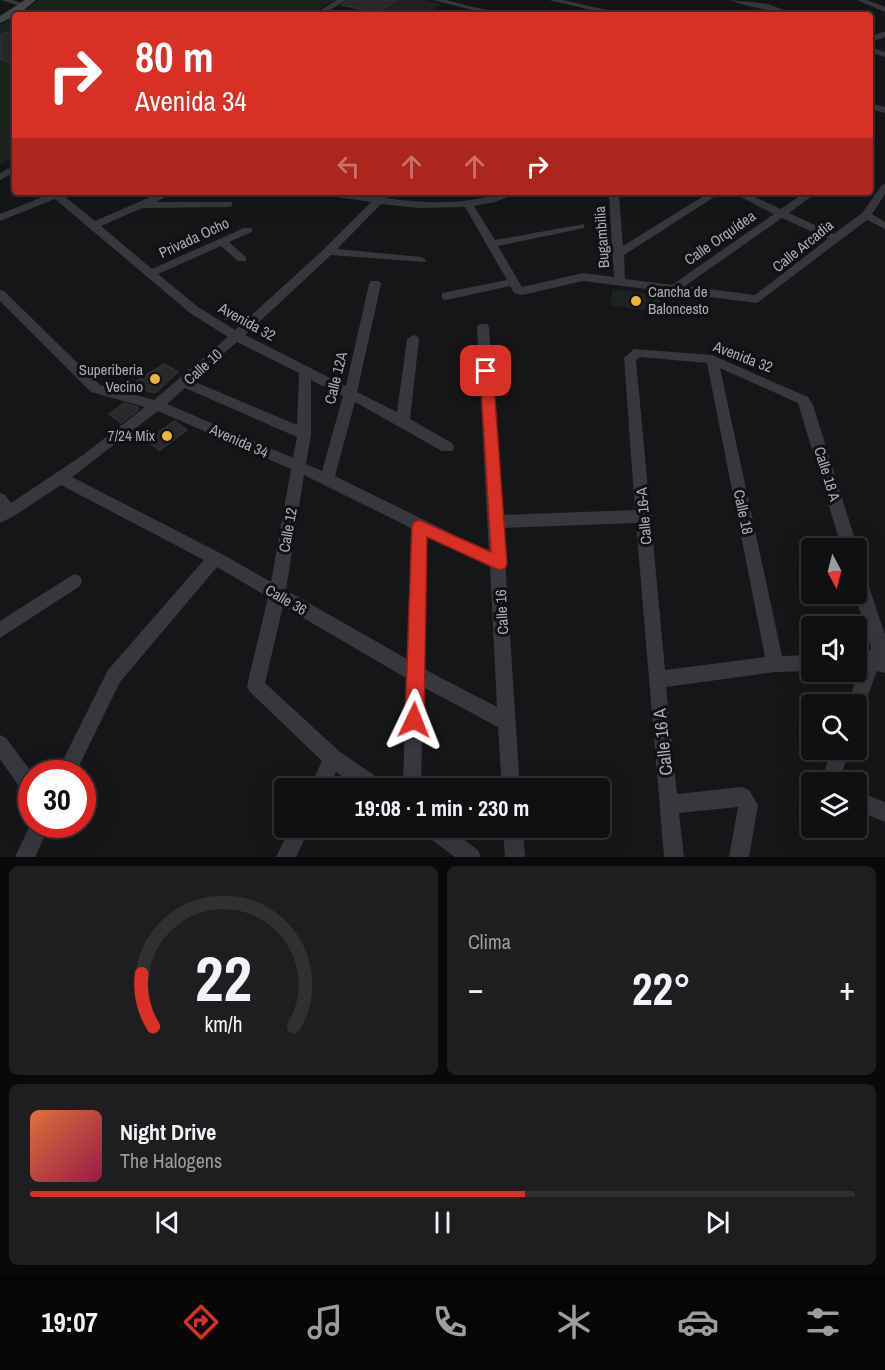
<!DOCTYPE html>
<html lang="es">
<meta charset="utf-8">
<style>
:root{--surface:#101012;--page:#1e1e20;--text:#f1f3f6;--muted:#9c9d9f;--line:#303032;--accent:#d93025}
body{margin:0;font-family:"Archivo Narrow",sans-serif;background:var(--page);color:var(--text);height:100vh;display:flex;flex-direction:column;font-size:22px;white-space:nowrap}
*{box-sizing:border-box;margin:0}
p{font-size:20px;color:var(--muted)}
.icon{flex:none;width:33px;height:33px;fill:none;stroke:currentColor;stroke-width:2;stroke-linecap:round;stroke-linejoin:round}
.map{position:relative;height:857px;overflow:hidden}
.sheet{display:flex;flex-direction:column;gap:9px;padding:9px;background:#09090a;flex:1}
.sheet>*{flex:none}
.guide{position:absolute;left:12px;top:12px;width:861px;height:183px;border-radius:6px;box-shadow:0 6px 24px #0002,0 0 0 2px var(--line);background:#d93025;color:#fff;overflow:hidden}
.needle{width:39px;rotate:173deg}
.tools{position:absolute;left:801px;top:538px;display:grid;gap:12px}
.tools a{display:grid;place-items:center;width:66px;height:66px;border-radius:6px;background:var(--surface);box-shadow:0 6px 24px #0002,0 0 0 2px var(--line);font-size:30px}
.speed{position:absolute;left:18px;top:760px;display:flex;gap:12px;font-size:30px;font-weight:700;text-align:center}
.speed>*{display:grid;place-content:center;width:78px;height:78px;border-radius:50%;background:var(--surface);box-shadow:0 6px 24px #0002,0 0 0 2px var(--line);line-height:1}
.speed .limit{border:9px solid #d22;background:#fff;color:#111}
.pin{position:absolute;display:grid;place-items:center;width:51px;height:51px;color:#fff;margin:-26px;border-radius:12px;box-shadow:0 3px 9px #0006}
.me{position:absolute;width:66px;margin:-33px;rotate:2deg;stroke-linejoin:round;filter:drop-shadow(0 0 4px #0008)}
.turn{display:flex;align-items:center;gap:21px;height:126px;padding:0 24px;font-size:27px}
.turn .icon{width:78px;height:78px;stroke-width:2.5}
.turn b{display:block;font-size:42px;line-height:51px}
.lanes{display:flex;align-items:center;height:57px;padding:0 24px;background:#0003;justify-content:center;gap:30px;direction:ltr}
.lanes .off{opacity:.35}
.big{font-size:45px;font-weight:700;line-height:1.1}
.sheet .widget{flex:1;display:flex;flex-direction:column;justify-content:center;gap:9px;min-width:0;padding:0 21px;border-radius:9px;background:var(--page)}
.sheet .dial{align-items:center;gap:0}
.dial svg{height:156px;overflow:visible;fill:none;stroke:var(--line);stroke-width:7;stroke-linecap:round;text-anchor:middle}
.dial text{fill:var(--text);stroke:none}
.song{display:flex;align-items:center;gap:18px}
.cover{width:72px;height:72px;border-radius:9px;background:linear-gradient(135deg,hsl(20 70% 55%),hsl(340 70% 35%))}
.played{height:6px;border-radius:3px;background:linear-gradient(90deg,var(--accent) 60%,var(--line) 60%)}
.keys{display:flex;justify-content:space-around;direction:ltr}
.heat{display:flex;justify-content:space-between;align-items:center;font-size:33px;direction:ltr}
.sheet .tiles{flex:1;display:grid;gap:9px;grid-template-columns:1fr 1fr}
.widget:last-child{grid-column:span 2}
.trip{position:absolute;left:274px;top:778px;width:336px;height:60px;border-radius:6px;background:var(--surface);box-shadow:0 6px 24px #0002,0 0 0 2px var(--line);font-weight:700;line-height:60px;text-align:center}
.menu{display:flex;height:96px;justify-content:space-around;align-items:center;background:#060607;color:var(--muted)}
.menu .icon{width:42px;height:42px}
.menu .on{color:var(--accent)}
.menu b{font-size:27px;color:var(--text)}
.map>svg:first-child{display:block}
</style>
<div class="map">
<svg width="885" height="857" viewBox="0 0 885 857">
<rect width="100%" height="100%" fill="#161618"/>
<path fill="#222225" d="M348,0H425L441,4L425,15H378L340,5Z"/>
<path fill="#1c231d" d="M39,0H335L309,15H19Z
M15,17V157L0,165V24Z
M612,289L661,295L660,312L611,306Z"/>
<path fill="#29292c" stroke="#303034" stroke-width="1.5" d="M348,0H397L376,13L342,5Z
M15,29V65L0,59V35Z
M164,364L178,372L155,393L129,386Z
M124,403L138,407V410L121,423L109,414Z
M175,421L187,430L160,450L146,441Z"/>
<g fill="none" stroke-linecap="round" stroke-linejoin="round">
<path fill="#37383d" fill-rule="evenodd" d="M1,0H13L27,5L23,7Z
M337,0H346L322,15H313Z
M433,0H446L505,15H492Z
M549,0H563L627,15H613Z
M729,0L768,4L797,15C788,15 736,4 729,0Z
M857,0H867L885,7V12Z
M882,32H885V37L870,42V37Z
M870,47L885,52V57L870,52Z
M870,103L885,107V113L870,109Z
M15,165V172L0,180V173Z
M885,184V194L872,214L885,222V229L867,220L757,303L583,281L522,295L514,293L510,286L446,300L442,299V293L507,280L465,207L419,208L381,204L337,249L421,257L426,260L425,262L331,255L245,335L346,386L369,284L371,281H379L381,284L357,392L397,412L407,339L413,335L417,336L419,339L410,419L452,443L454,447L452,451H442L355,402L335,476L489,552L477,327L479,324H487L489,327L502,515L635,510L624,358L634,349L712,355L808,397L813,405L858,549L856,551V549H842L798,403L720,368L782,656L812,655V671L775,672L666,687L677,794L742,787L749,790L758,805L749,857H729L738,807L679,813L684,857H664L636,523L503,528L520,789H502L498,727L423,687L421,789H403L406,678L283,606L265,683L340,752L384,782L386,789H361L336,772L328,789H309L322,761L250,692L247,686L268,597L217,567L120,682L75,774H56L108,670L204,560L61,485L14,516L0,523V493L5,495L11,503L83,455L145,407L91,392L0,301V290L4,291L100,385L154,400L228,337L190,313L55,199L0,221V214L50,194L48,192H66L64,196L95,221L162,192H175L156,202H232V206L228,207L142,208L101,226L152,269L244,228H252V232L229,242L246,257V261H238L221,246L158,274L198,307L235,330L322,251L371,202L323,195L318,192H343L376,197L381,192H392L386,198C414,202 442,204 470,200C487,198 503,192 520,192L495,202L474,206L495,240L584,224V228L498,246L522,287L583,273L614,277L609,195L612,192H624L619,196L623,246L710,192H722L624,255L625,279L672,285L774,214L731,192H744L781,209L805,192H817L789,213L834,234L862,213L882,185ZM782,218L828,239L755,295L685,286ZM237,342L299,373L297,425L193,381ZM640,357L707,363L765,657L665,670L651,519L652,516L650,512L636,360ZM311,380L343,396L322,471L306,464L311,434ZM185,388L297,437L293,458L167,404ZM158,411L291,469L271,582L220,553L72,477ZM304,475L411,528L407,659L286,590ZM426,535L490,567L497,707L424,669Z
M856,565L862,567L864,572L885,635V673L877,671L862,711L856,714V705H847L860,669H856V653H868L871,648L855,594Z
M74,574L80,576L82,581L80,586L0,638V621Z
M0,735L6,738L33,774H32V797L25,795L0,759Z
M832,750H850L841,775L842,783H824L823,775Z
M856,791L885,802V822L856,810Z
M32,821V825H50L35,857H15Z
M290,828H310L296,857H276Z
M422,828H448L478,850L481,857H455L425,835Z
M503,828H523L525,857H505Z"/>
<path fill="#45474d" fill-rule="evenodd" d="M25,0H36L19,14L0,23V16Z"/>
</g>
<path fill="#d93025" stroke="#8d1f18" stroke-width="1.5" d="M486,366L493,371L507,564L505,568L499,570L427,537L424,720L421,726L414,729L408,726L405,720L412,526L414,522L419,520L491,552L480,371Z"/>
<g fill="#ecb63a" stroke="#111113" stroke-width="2">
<circle cx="636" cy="301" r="6"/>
<circle cx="155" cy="379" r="6"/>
<circle cx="167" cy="436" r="6"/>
</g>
<g text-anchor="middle" stroke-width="6" stroke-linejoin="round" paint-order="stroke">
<g font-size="15" fill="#a8adb7" stroke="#111113">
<text transform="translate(602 237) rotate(-94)" y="5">Bugambilia</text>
<text transform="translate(194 238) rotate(-25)" y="5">Privada Ocho</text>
<text transform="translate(720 238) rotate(-35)" y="5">Calle Orquídea</text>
<text transform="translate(803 246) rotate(-39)" y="5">Calle Arcadia</text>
<text transform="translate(247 322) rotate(29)" y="5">Avenida 32</text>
<text transform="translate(743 357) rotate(21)" y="5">Avenida 32</text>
<text transform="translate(203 367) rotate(-42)" y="5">Calle 10</text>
<text transform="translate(336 378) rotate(-76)" y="5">Calle 12A</text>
<text transform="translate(239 441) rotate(24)" y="5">Avenida 34</text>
<text transform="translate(827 474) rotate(73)" y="5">Calle 18 A</text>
<text transform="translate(743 512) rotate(78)" y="5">Calle 18</text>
<text transform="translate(644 516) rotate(-95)" y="5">Calle 16-A</text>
<text transform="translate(288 530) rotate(-80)" y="5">Calle 12</text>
<text transform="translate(286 600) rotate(30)" y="5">Calle 36</text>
<text transform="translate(502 612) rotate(-93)" y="5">Calle 16</text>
</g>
<g font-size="15" fill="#a8adb7" stroke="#111113" text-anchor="end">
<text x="648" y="297" text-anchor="start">Cancha de<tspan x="648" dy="17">Baloncesto</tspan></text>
<text x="143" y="375">Superiberia<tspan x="143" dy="17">Vecino</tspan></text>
<text x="155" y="441">7/24 Mix</text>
</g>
<g font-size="18" fill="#a8adb7" stroke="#111113">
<text transform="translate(663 742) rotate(-96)" y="6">Calle 16 A</text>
</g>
</g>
</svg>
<div class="tools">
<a><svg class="needle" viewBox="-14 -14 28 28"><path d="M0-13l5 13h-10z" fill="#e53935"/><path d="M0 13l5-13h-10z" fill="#9c9d9f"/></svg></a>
<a><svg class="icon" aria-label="sound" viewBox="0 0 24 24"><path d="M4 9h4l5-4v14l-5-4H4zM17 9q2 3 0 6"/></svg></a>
<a><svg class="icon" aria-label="search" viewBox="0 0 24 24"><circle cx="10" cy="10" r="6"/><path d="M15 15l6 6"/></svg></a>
<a><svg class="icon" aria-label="layers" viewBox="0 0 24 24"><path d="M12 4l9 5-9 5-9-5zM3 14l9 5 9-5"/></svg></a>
</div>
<div class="speed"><div class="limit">30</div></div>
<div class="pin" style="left:486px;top:371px;background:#d93025"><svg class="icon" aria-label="arrive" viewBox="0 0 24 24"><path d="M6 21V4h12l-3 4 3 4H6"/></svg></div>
<svg class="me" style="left:414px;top:720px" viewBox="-20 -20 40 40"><path d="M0-17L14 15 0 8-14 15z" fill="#d93025" stroke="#fff" stroke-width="4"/></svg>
<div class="trip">19:08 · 1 min · 230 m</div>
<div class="guide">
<div class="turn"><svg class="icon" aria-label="right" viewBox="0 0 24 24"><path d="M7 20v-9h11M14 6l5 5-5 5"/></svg><div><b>80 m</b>Avenida 34</div></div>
<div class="lanes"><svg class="icon off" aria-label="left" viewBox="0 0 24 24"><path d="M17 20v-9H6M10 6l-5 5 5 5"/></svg><svg class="icon off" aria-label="ahead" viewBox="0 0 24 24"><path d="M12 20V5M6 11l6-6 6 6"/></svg><svg class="icon off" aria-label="ahead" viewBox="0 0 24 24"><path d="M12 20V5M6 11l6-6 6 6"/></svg><svg class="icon" aria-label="right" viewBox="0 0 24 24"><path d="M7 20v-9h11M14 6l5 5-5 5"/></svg></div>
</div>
</div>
<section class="sheet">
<div class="tiles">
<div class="widget dial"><svg viewBox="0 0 100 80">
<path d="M14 69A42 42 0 1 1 86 69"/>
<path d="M14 69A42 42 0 0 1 8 42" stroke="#d93025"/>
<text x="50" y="56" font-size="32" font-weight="700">22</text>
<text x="50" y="72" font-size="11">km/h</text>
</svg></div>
<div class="widget"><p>Clima</p>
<div class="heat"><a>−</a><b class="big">22°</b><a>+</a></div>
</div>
<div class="widget">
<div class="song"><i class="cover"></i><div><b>Night Drive</b><p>The Halogens</p></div></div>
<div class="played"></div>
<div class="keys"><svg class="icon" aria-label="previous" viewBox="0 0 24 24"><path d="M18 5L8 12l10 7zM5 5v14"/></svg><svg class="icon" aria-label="pause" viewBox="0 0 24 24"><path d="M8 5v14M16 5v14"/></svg><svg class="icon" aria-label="next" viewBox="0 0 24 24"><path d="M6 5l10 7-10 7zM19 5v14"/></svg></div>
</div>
</div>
</section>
<nav class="menu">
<b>19:07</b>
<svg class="icon on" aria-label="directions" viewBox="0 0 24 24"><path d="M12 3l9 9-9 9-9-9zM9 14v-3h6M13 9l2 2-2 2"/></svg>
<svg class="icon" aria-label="music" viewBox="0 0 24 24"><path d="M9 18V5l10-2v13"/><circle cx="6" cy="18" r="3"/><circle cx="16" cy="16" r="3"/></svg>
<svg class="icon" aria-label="phone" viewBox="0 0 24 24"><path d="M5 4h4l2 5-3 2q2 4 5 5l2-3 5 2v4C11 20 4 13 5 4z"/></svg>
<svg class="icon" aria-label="climate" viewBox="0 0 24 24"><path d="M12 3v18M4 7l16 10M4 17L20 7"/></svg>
<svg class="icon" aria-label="car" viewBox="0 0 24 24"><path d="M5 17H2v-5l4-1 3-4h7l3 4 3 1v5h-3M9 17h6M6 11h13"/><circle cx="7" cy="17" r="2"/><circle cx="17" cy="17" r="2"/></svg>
<svg class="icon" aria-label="filters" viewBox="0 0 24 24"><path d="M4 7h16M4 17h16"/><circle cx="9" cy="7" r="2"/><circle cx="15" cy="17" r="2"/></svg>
</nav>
